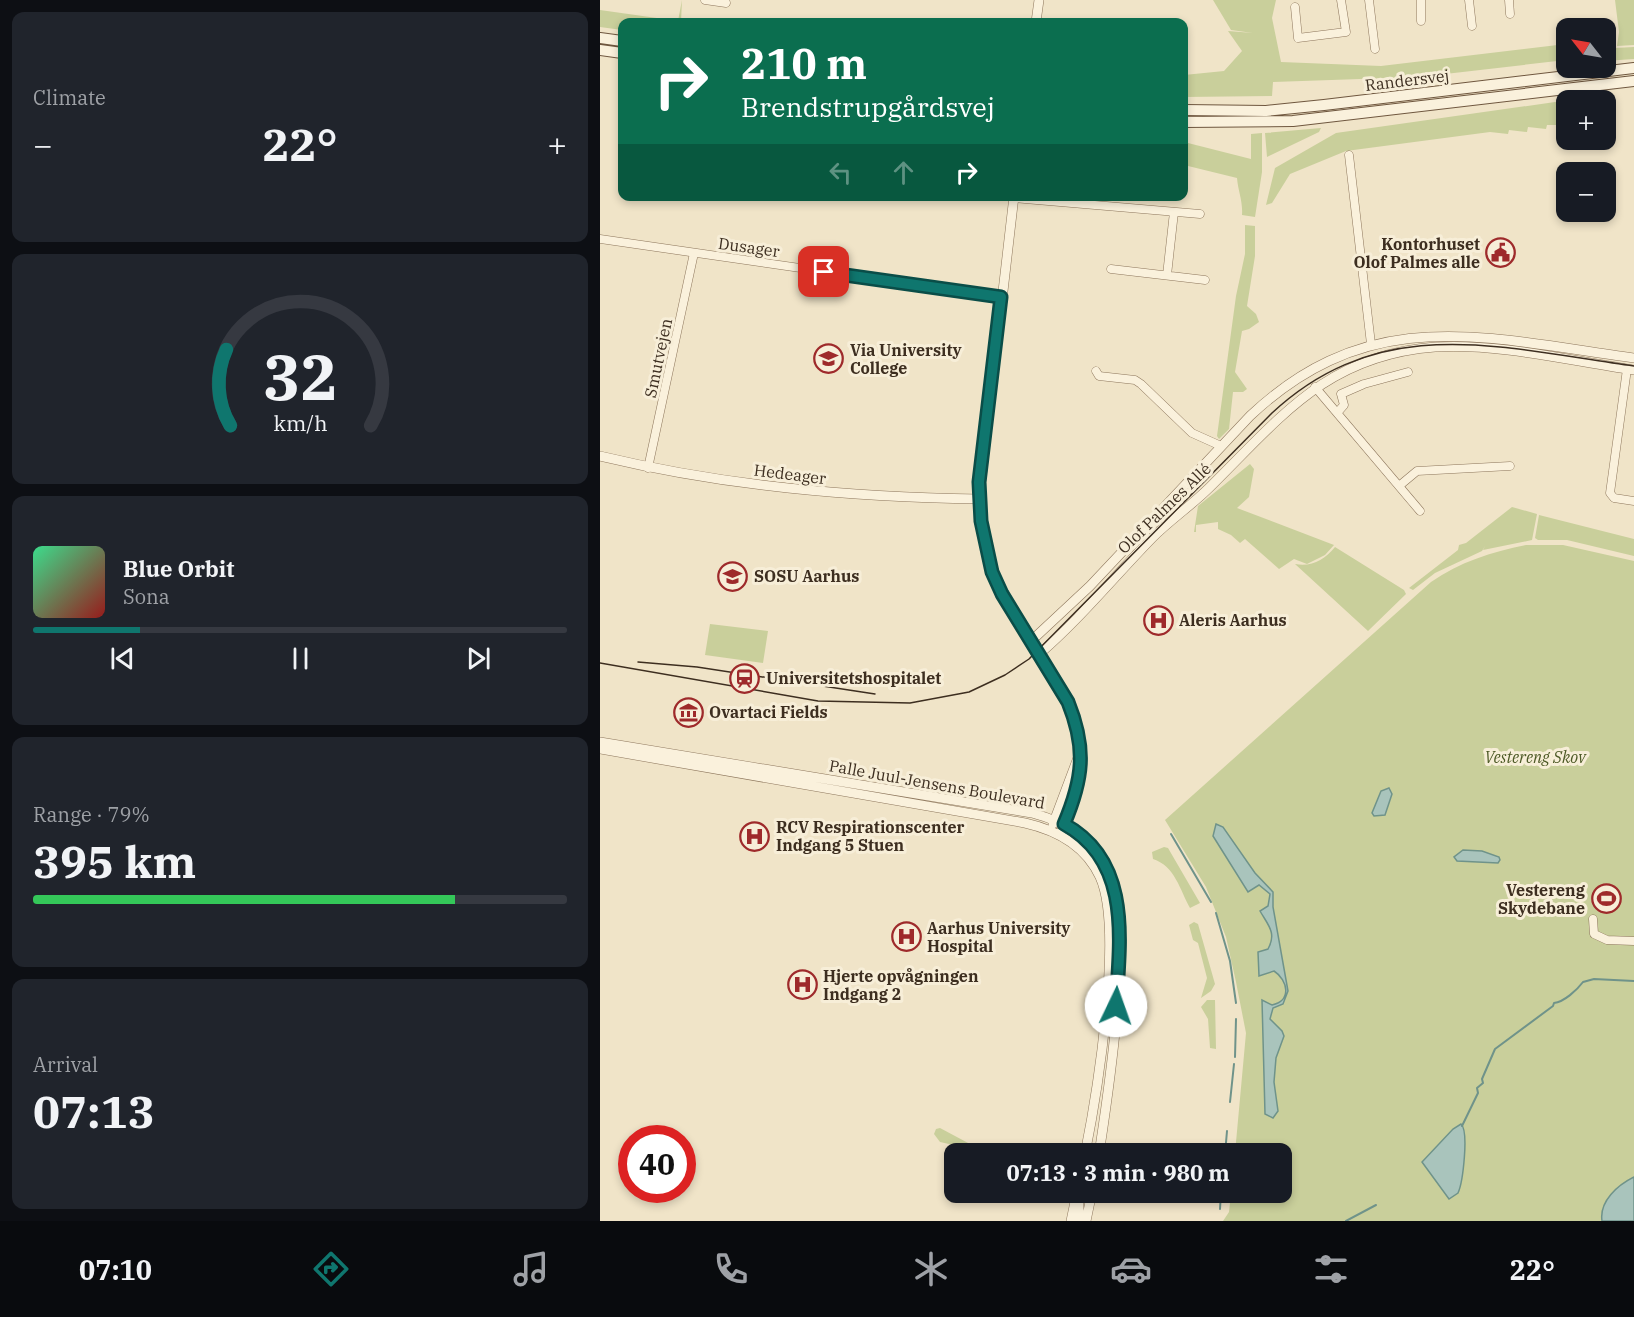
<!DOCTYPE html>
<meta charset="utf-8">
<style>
:root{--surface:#171b24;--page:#20242c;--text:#f1f3f6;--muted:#9ea1a6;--line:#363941;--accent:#0f766e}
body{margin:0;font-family:"IBM Plex Serif",serif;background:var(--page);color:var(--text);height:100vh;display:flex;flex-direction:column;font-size:22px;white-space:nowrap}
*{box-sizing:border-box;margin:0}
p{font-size:20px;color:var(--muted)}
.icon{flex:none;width:33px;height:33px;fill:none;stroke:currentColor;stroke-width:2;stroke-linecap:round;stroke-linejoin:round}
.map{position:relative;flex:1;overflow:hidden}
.side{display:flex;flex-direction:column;gap:12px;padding:12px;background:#0d0f14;width:600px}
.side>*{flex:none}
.guide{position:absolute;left:18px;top:18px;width:570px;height:183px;border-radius:12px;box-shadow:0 3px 9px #0003;background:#0b6e4f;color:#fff;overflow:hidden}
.needle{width:39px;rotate:301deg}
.tools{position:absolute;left:956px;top:18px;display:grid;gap:12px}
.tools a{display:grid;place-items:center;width:60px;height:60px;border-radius:12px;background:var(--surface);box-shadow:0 3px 9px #0003;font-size:30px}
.speed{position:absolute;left:18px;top:1125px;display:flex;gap:12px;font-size:30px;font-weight:700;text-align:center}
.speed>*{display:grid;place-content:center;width:78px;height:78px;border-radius:50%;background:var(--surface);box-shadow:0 3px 9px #0003;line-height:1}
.speed .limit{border:9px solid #d22;background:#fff;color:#111}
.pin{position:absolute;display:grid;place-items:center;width:51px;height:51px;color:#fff;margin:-26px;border-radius:12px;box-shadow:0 3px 9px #0006}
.me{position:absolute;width:66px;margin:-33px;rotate:3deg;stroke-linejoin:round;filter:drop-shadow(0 0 4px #0008)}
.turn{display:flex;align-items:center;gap:21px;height:126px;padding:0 24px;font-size:27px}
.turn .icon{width:78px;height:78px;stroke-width:2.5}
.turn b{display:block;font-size:42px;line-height:51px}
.lanes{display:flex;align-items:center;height:57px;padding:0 24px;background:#0003;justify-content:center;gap:30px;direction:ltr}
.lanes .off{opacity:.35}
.big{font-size:45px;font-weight:700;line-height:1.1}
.side .widget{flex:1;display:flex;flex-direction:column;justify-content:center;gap:9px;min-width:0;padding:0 21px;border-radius:12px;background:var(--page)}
.side .dial{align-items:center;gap:0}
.dial svg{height:156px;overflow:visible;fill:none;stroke:var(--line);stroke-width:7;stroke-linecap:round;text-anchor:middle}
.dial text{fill:var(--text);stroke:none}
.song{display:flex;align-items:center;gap:18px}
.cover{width:72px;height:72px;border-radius:9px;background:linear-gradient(135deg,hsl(150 70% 55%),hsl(0 70% 35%))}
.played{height:6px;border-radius:3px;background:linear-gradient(90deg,var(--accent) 20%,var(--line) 20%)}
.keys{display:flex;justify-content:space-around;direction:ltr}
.heat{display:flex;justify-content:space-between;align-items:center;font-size:33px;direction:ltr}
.charge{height:9px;border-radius:4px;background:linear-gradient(90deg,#34c759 79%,var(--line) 0)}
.trip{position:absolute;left:344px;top:1143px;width:348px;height:60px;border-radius:12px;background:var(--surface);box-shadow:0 3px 9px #0003;font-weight:700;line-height:60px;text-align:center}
.dock{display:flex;height:96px;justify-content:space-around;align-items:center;background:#090b0e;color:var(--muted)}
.dock .icon{width:42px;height:42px}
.dock .on{color:var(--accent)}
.dock b{font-size:27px;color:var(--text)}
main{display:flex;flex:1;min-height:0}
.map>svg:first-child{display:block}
</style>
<main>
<section class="side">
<div class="widget"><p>Climate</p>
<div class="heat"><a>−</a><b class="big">22°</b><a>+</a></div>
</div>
<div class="widget dial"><svg viewBox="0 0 100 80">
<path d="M14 69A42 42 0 1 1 86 69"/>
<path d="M14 69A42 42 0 0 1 12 30" stroke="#0f766e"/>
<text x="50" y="56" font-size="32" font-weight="700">32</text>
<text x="50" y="72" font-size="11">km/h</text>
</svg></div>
<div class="widget">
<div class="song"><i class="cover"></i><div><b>Blue Orbit</b><p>Sona</p></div></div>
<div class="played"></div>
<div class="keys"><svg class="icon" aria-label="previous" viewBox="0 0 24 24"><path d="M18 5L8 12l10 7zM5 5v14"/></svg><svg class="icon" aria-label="pause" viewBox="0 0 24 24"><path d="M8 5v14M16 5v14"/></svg><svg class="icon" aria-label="next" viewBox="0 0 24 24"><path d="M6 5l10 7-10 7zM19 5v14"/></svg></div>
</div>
<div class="widget"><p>Range · 79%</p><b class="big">395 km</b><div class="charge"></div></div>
<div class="widget"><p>Arrival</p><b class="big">07:13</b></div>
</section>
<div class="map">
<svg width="1034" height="1221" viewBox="0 0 1034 1221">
<rect width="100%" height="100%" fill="#f0e4c8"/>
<path fill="#c9cf9b" d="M82,0L81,22H83H22V30L0,27V10L78,21Z
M613,0H676L672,18L681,62L781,66L966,44V60L819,77L673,82L672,96L584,97V75L624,71L642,51L628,31L653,33L631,30Z
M1015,0H1034V45L1017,46L1019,32Z
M1005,45L1015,48L1034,47V59L1005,61Z
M955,102L966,104V125H947L946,129L928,127L927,132L909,130L908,134L890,132L746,151L690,174L672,203L666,205L675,168L736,133Z
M721,128L719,132L667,157L665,133Z
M662,133V172L655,217L642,215C643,201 638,191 637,178L584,165V142L651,159V134Z
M645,225L655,226V256L647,306L656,314L659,322L649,329L642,331L635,372L647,389L643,392H633L629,429L619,439L617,436L636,296L645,254Z
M650,464L654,469L649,497L637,508L734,545L725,555L707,564L694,559L679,569L645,539L640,543L631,535L618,529V522L596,525V532H594L598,506Z
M912,507L937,514L932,540L883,550L885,546L882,551L835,573L813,590L809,588L858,550L859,545L866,543Z
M939,515L1034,539V556L967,540H938L935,538Z
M926,545H963L1034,561V1177C1018,1185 999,1201 1002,1221H623L629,1212L631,1193L681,1192V1154L635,1153L646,1033L636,982L626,937L606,887L565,820L831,582C860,562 891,552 926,545Z
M735,547L804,590L806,594L768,631L695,564C712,567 724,560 735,547Z
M110,624L168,631L163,663L105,655Z
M564,847L568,848L600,903L590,908C580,890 575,866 553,859L552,852Z
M594,922L598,924L615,984L611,991L601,998L607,978L598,943L593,940L589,925Z
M607,1000H615L616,1049L610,1048L608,1019L601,1007Z
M340,1128L385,1152L340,1142L334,1134L336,1129Z"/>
<path fill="#a9c4bc" stroke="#6f938a" stroke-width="1.5" d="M789,788L792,794L785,815L774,816L772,813L781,791Z
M616,824L623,827L655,873L673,892V907L688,991L683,1004L673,1008L670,1019L682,1031L684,1036L676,1058L674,1082L678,1111L673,1118L665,1114L662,1000L672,1005C692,1001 688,980 674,971L659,976L658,952L668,949C677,933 668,925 660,911L668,906L670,894L659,885L648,892L613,836Z
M863,850L882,851L899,857L900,860L898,863L857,861L854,857Z
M861,1124C869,1131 863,1182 858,1193L849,1199L822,1162L853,1129Z
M1034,1177V1221H1002C999,1201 1018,1185 1034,1177Z"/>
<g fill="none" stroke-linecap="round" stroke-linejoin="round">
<path stroke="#6f938a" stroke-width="2" d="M571,834L611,902
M616,913L630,961L636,1003
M635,1057L636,1019
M630,1102L634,1064
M862,1126L878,1093L877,1088L883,1083L882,1079L895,1049L953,1006L954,1003C964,1002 977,990 983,982L994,979L1034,981
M625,1154L627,1131
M620,1209L621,1192
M746,1221L776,1205"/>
<defs>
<path id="minor" d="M105,0L126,3
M769,0L775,49
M869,0L872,26
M909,0L910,14
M695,7L698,38L746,32L741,0
M821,21V0
M749,155L771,344
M413,198L600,214
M0,239L401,297
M511,269L605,280
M567,275L574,212
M1027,369L1010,493L1014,498L1034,501
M496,371L499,376L535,380L541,384L592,433L621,446
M715,387L820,511
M737,413L744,405L741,394L764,384L808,372
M48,468L94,253
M799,486L817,471L910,466
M993,919L994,934L1007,940L1034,941"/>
<path id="tertiary" d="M436,22L439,0
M414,196L379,499C381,531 387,563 401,593C427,649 489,702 481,769C479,791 470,810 462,830
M0,456C125,486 250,497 379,499
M430,642L490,586L650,416C771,302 886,338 1034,358
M438,655C479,620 514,577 552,538C570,520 592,505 610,487C681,417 727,355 835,347C899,343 971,361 1034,370
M0,742L432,813C462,821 490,835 505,863C536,919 509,1088 499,1154
M0,749L425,823C456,830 486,846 500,877C524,930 497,1094 485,1154
M453,824L479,755
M471,1221L477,1192
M479,1221V1201
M486,1221L492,1192"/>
<path id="secondary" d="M0,38L22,41
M0,50L22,53
M584,110L666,111L724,105L1034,68
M584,122L693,121L1034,81"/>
</defs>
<use href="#minor" stroke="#8d765c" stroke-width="9"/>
<use href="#tertiary" stroke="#8d765c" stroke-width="10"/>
<use href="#secondary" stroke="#6f573f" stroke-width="12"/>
<use href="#minor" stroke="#faf1dc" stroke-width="8"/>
<use href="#tertiary" stroke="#faf1dc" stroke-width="9"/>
<use href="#secondary" stroke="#faf1dc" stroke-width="10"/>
<path stroke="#3d2e20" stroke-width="1.5" d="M38,662L97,667L275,694
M0,663L218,701L310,703L369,692L405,675L429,659L672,413C782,311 902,348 1034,366"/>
</g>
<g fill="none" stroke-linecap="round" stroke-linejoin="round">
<defs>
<path id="route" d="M224,272L401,297L379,482L381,521L392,572L402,594L468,702C487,749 483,779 464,824C532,861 520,940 516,1006"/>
</defs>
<use href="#route" stroke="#0a4d48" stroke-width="15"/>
<use href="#route" stroke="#0f766e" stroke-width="10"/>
</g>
<defs>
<symbol id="civic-ring" viewBox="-11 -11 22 22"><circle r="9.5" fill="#f7eed8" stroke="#9e2a2b" stroke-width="1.5"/><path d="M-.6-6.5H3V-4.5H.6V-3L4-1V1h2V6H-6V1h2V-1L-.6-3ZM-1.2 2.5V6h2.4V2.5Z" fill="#9e2a2b"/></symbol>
<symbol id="school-ring" viewBox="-11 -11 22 22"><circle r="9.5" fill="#f7eed8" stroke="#9e2a2b" stroke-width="1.5"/><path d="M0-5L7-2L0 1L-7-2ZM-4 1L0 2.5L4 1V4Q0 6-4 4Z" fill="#9e2a2b"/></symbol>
<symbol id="university-ring" viewBox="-11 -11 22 22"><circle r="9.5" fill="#f7eed8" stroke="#9e2a2b" stroke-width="1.5"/><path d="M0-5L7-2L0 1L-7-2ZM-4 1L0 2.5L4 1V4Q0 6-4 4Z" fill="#9e2a2b"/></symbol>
<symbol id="hospital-ring" viewBox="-11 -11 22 22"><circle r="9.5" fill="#f7eed8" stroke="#9e2a2b" stroke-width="1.5"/><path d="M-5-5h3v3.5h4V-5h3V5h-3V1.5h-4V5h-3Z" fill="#9e2a2b"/></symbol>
<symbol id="station-ring" viewBox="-11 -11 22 22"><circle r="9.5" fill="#f7eed8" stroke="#9e2a2b" stroke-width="1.5"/><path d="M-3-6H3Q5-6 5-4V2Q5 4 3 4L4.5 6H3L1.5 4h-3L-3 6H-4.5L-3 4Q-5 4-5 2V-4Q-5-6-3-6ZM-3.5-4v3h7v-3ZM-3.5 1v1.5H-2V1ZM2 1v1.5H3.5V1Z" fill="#9e2a2b"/></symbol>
<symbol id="museum-ring" viewBox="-11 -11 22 22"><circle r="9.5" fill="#f7eed8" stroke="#9e2a2b" stroke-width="1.5"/><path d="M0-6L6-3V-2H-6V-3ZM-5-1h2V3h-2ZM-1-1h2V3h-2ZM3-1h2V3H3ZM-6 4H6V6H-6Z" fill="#9e2a2b"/></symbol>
<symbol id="stadium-ring" viewBox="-11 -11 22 22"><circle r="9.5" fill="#f7eed8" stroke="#9e2a2b" stroke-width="1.5"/><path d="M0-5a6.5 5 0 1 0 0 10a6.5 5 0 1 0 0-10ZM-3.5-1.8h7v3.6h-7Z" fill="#9e2a2b"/></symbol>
</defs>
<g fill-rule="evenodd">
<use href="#civic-ring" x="884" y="236" width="33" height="33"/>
<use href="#school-ring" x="212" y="342" width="33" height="33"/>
<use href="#university-ring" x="116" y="560" width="33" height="33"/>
<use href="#hospital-ring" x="542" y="604" width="33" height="33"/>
<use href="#station-ring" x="128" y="662" width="33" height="33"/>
<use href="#museum-ring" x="72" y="696" width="33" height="33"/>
<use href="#hospital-ring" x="138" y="820" width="33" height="33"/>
<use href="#stadium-ring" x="990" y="882" width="33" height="33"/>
<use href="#hospital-ring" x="290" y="920" width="33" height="33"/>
<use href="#hospital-ring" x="186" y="968" width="33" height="33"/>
</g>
<g text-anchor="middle" stroke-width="6" stroke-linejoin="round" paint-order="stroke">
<g font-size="16" fill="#3d2e20" stroke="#f7eed8">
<text transform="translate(807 80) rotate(-7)" y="6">Randersvej</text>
<text transform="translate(149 247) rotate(8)" y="6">Dusager</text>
<text transform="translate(58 358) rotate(-78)" y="6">Smutvejen</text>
<text transform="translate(190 474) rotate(7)" y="6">Hedeager</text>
<text transform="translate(564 508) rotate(-44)" y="6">Olof Palmes Allé</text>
<text transform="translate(337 784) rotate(10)" y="6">Palle Juul-Jensens Boulevard</text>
</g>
<g font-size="16" font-weight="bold" fill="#3d2e20" stroke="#f7eed8" text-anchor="start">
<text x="880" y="250" text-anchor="end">Kontorhuset<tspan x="880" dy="18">Olof Palmes alle</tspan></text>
<text x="250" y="356">Via University<tspan x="250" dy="18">College</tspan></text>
<text x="154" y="582">SOSU Aarhus</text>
<text x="579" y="626">Aleris Aarhus</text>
<text x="166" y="684">Universitetshospitalet</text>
<text x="109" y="718">Ovartaci Fields</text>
<text x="176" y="833">RCV Respirationscenter<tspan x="176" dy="18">Indgang 5 Stuen</tspan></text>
<text x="985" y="896" text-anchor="end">Vestereng<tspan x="985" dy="18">Skydebane</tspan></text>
<text x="327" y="934">Aarhus University<tspan x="327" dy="18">Hospital</tspan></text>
<text x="223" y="982">Hjerte opvågningen<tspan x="223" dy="18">Indgang 2</tspan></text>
</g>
<g font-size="16" font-style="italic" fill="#4d5a26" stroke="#f7eed8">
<text x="935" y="763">Vestereng Skov</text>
</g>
</g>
</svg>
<div class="tools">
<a><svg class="needle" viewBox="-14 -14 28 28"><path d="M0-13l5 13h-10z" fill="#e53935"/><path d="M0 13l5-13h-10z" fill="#9ea1a6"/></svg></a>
<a>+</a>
<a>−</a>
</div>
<div class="speed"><div class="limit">40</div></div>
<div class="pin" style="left:224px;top:272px;background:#d93025"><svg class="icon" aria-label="arrive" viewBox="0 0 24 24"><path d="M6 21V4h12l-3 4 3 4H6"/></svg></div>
<svg class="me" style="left:516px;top:1006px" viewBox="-20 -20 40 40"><circle r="19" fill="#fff"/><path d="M0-13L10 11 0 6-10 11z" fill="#0f766e"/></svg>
<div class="trip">07:13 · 3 min · 980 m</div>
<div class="guide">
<div class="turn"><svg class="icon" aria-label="right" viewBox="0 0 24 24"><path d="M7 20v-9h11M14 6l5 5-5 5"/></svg><div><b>210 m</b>Brendstrupgårdsvej</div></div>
<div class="lanes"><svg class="icon off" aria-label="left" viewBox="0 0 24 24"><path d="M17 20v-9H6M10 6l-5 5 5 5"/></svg><svg class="icon off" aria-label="ahead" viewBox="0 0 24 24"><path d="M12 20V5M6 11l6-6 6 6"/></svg><svg class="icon" aria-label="right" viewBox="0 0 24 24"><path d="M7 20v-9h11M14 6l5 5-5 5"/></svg></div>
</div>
</div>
</main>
<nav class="dock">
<b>07:10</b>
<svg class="icon on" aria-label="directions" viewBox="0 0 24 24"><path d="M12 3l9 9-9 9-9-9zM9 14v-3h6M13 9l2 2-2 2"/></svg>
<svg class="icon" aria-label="music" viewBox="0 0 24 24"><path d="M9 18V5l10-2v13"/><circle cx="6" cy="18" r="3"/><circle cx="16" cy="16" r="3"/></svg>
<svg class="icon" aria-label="phone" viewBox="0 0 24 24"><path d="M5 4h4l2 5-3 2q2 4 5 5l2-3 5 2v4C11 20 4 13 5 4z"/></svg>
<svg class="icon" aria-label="climate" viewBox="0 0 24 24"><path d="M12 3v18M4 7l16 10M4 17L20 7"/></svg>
<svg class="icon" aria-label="car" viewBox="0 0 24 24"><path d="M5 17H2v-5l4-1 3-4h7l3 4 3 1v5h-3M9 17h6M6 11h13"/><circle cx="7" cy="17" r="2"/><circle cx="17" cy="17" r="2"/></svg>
<svg class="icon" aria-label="filters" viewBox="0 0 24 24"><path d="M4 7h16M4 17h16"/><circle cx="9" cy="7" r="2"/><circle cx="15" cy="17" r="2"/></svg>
<b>22°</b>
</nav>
